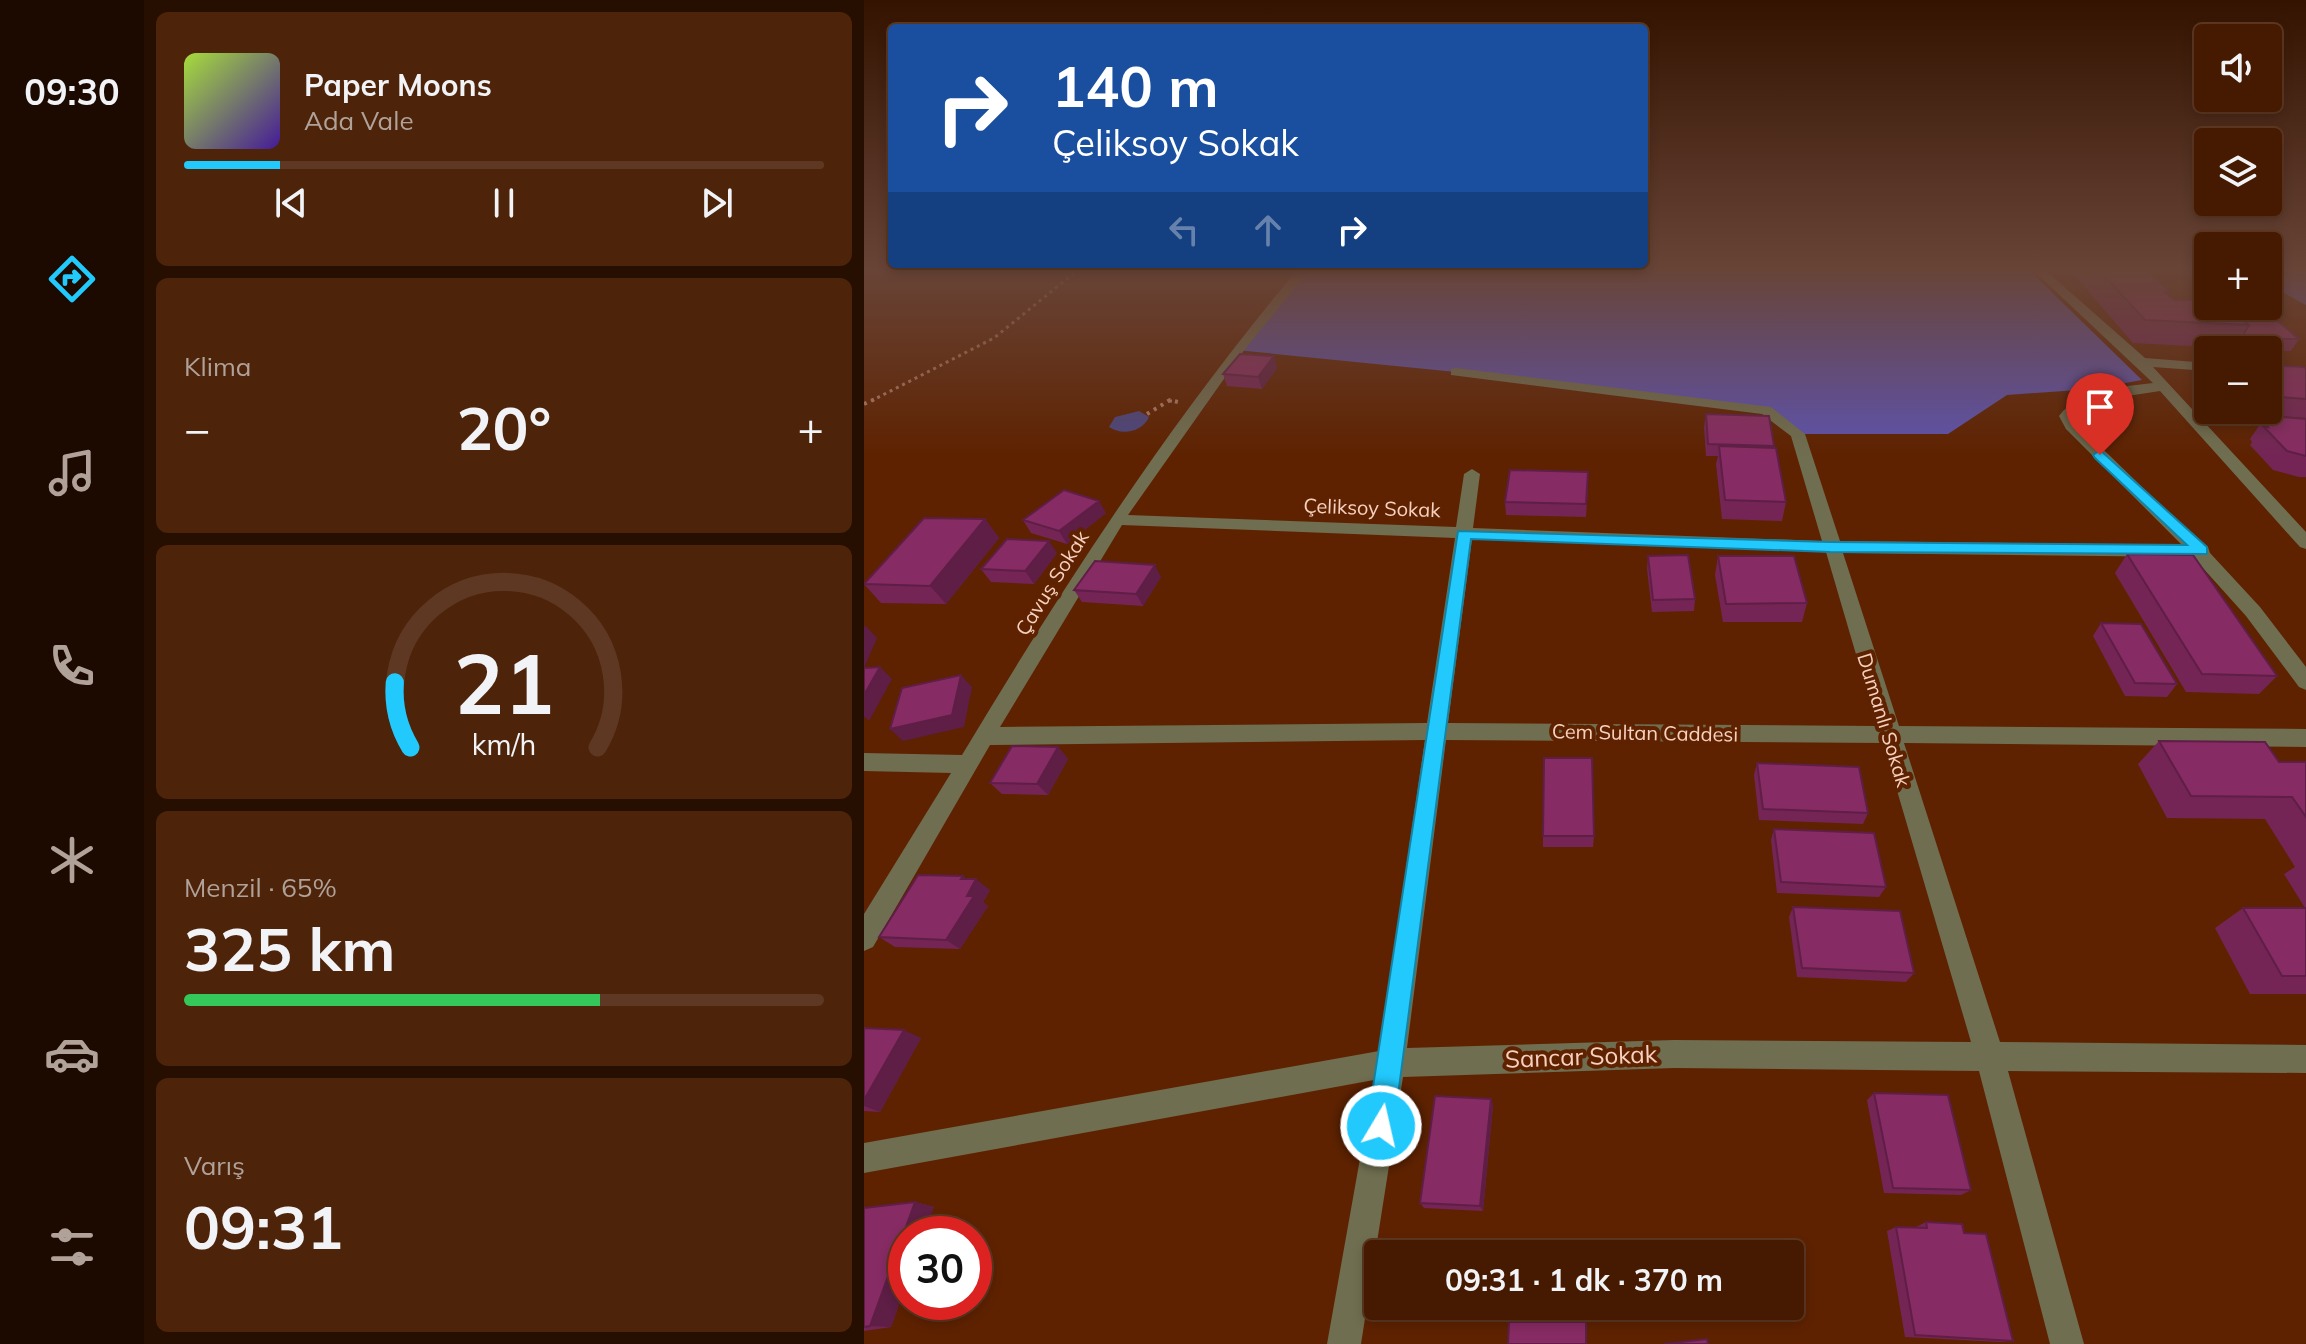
<!DOCTYPE html>
<html lang="tr">
<meta charset="utf-8">
<style>
:root{--surface:#461a00;--page:#4d230a;--text:#f1f3f6;--muted:#b0a199;--line:#5e3822;--accent:#21c9fd}
body{margin:0;font-family:Mulish,sans-serif;background:var(--page);color:var(--text);height:100vh;display:flex;flex-direction:column;font-size:30px;white-space:nowrap}
*{box-sizing:border-box;margin:0}
p{font-size:26px;color:var(--muted)}
.icon{flex:none;width:44px;height:44px;fill:none;stroke:currentColor;stroke-width:2;stroke-linecap:round;stroke-linejoin:round}
.map{position:relative;flex:1;overflow:hidden}
.sheet{display:flex;flex-direction:column;gap:12px;padding:12px;background:#260e00;width:720px}
.sheet>*{flex:none}
.hud{position:absolute;left:24px;top:24px;width:760px;height:244px;border-radius:8px;box-shadow:0 4px 12px #0003,0 0 0 2px var(--line);background:#1a4fa0;color:#fff;overflow:hidden}
.controls{position:absolute;left:1330px;top:24px;display:grid;gap:16px}
.controls a{display:grid;place-items:center;width:88px;height:88px;border-radius:8px;background:var(--surface);box-shadow:0 4px 12px #0003,0 0 0 2px var(--line);font-size:40px}
.speed{position:absolute;left:24px;top:1216px;display:flex;gap:16px;font-size:40px;font-weight:700;text-align:center}
.speed>*{display:grid;place-content:center;width:104px;height:104px;border-radius:50%;background:var(--surface);box-shadow:0 4px 12px #0003,0 0 0 2px var(--line);line-height:1}
.speed .limit{border:12px solid #d22;background:#fff;color:#111}
.pin{position:absolute;display:grid;place-items:center;width:68px;height:68px;color:#fff;margin:-82px -34px;border-radius:50% 50% 50% 0;rotate:-45deg;box-shadow:0 0 8px #0007}
.pin .icon{rotate:45deg}
.me{position:absolute;width:88px;margin:-44px;rotate:9deg;stroke-linejoin:round;filter:drop-shadow(0 0 6px #0008)}
.turn{display:flex;align-items:center;gap:28px;height:168px;padding:0 32px;font-size:36px}
.turn .icon{width:104px;height:104px;stroke-width:2.5}
.turn b{display:block;font-size:56px;line-height:68px}
.lanes{display:flex;align-items:center;height:76px;padding:0 32px;background:#0003;justify-content:center;gap:40px;direction:ltr}
.lanes .off{opacity:.35}
.big{font-size:60px;font-weight:700;line-height:1.1}
.sheet .tile{flex:1;display:flex;flex-direction:column;justify-content:center;gap:12px;min-width:0;padding:0 28px;border-radius:12px;background:var(--page)}
.sheet .dial{align-items:center;gap:0}
.dial svg{height:208px;overflow:visible;fill:none;stroke:var(--line);stroke-width:7;stroke-linecap:round;text-anchor:middle}
.dial text{fill:var(--text);stroke:none}
.song{display:flex;align-items:center;gap:24px}
.cover{width:96px;height:96px;border-radius:12px;background:linear-gradient(135deg,hsl(80 70% 55%),hsl(260 70% 35%))}
.played{height:8px;border-radius:4px;background:linear-gradient(90deg,var(--accent) 15%,var(--line) 15%)}
.keys{display:flex;justify-content:space-around;direction:ltr}
.heat{display:flex;justify-content:space-between;align-items:center;font-size:44px;direction:ltr}
.charge{height:12px;border-radius:6px;background:linear-gradient(90deg,#34c759 65%,var(--line) 0)}
.trip{position:absolute;left:500px;top:1240px;width:440px;height:80px;border-radius:8px;background:var(--surface);box-shadow:0 4px 12px #0003,0 0 0 2px var(--line);font-weight:700;line-height:80px;text-align:center}
main{display:flex;flex:1;min-height:0}
.tabs{display:flex;flex-direction:column;width:144px;justify-content:space-around;align-items:center;background:#1c0a00;color:var(--muted)}
.tabs .icon{width:56px;height:56px}
.tabs .selected{color:var(--accent)}
.tabs b{font-size:36px;color:var(--text)}
.map>svg:first-child{display:block}
</style>
<main>
<nav class="tabs">
<b>09:30</b>
<svg class="icon selected" aria-label="directions" viewBox="0 0 24 24"><path d="M12 3l9 9-9 9-9-9zM9 14v-3h6M13 9l2 2-2 2"/></svg>
<svg class="icon" aria-label="music" viewBox="0 0 24 24"><path d="M9 18V5l10-2v13"/><circle cx="6" cy="18" r="3"/><circle cx="16" cy="16" r="3"/></svg>
<svg class="icon" aria-label="phone" viewBox="0 0 24 24"><path d="M5 4h4l2 5-3 2q2 4 5 5l2-3 5 2v4C11 20 4 13 5 4z"/></svg>
<svg class="icon" aria-label="climate" viewBox="0 0 24 24"><path d="M12 3v18M4 7l16 10M4 17L20 7"/></svg>
<svg class="icon" aria-label="car" viewBox="0 0 24 24"><path d="M5 17H2v-5l4-1 3-4h7l3 4 3 1v5h-3M9 17h6M6 11h13"/><circle cx="7" cy="17" r="2"/><circle cx="17" cy="17" r="2"/></svg>
<svg class="icon" aria-label="filters" viewBox="0 0 24 24"><path d="M4 7h16M4 17h16"/><circle cx="9" cy="7" r="2"/><circle cx="15" cy="17" r="2"/></svg>
</nav>
<section class="sheet">
<div class="tile">
<div class="song"><i class="cover"></i><div><b>Paper Moons</b><p>Ada Vale</p></div></div>
<div class="played"></div>
<div class="keys"><svg class="icon" aria-label="previous" viewBox="0 0 24 24"><path d="M18 5L8 12l10 7zM5 5v14"/></svg><svg class="icon" aria-label="pause" viewBox="0 0 24 24"><path d="M8 5v14M16 5v14"/></svg><svg class="icon" aria-label="next" viewBox="0 0 24 24"><path d="M6 5l10 7-10 7zM19 5v14"/></svg></div>
</div>
<div class="tile"><p>Klima</p>
<div class="heat"><a>−</a><b class="big">20°</b><a>+</a></div>
</div>
<div class="tile dial"><svg viewBox="0 0 100 80">
<path d="M14 69A42 42 0 1 1 86 69"/>
<path d="M14 69A42 42 0 0 1 8 44" stroke="#21c9fd"/>
<text x="50" y="56" font-size="32" font-weight="700">21</text>
<text x="50" y="72" font-size="11">km/h</text>
</svg></div>
<div class="tile"><p>Menzil · 65%</p><b class="big">325 km</b><div class="charge"></div></div>
<div class="tile"><p>Varış</p><b class="big">09:31</b></div>
</section>
<div class="map">
<svg width="1442" height="1344" viewBox="0 0 1442 1344">
<rect width="100%" height="100%" fill="#5e2200"/>
<path fill="#4c467e" d="M275,411L285,417C278,432 258,436 245,427L251,417Z"/>
<path fill="#5e53ae" d="M440,269H1164L1278,380L1228,389L1143,395L1084,434H934L902,410L592,372L372,350Z
M1404,269H1442V305L1404,284Z"/>
<g fill="none" stroke-linecap="round" stroke-linejoin="round">
<path stroke="#ad7c63" stroke-width="3" stroke-dasharray="3 4" stroke-linecap="butt" d="M7,401L130,338L215,269
M305,401H308"/>
<path stroke="#ad7c63" stroke-width="4" stroke-dasharray="3 5" stroke-linecap="butt" d="M0,404L11,399
M283,414L306,400L314,402"/>
<path fill="#6f6e50" fill-rule="evenodd" d="M434,269H446L381,349L264,515L592,527L600,474L608,469L616,474L609,528L958,541L927,436L898,414L587,375V369L592,368L907,407L941,434L976,541L1318,545L1202,429L1195,416C1216,388 1257,387 1289,383L1168,269H1180L1281,358L1344,363V371L1289,367L1442,532V549L1436,547L1296,391L1237,400L1209,416L1213,424L1339,546L1344,547L1346,553L1396,607L1442,667V690L1435,687L1382,616L1329,557L979,553L1035,726L1442,729V747L1040,743L1136,1042L1442,1045V1073L1144,1071L1220,1344H1186L1115,1071L810,1068L539,1077L497,1344H463L510,1080L0,1173V1143L515,1051L561,740L126,745L9,947L0,951V914L87,773L0,771V753L98,755C200,585 306,421 434,269ZM258,525L591,538L563,723L136,727ZM608,539L962,552L1013,726L584,723ZM582,740L1019,743L1107,1042L810,1040L543,1048Z"/>
</g>
<path fill="#742556" d="M1205,269H1328L1327,270H1282L1306,292L1304,295L1310,300L1375,317L1435,339L1427,351L1369,350L1367,348L1269,343Z
M1404,365L1442,368V418L1366,412L1361,410H1404Z
M1344,366V401L1334,383Z
M413,368L398,389L363,386L359,374Z
M842,414L910,446L922,502L918,521L858,519L852,464L854,456H842L840,427Z
M1442,419V477H1435L1409,470L1386,445L1388,442L1386,439L1399,420Z
M724,485L722,517L642,515L641,502Z
M242,513L203,544L167,533L159,520Z
M121,519L135,538L82,604L17,603L0,584Z
M193,553L170,584L127,582L117,569Z
M1263,554L1413,676L1395,694L1322,692L1251,573Z
M784,556L831,599L830,611L788,612L783,569Z
M854,556L943,603L938,622H859L851,575Z
M297,577L279,606L218,602L210,590Z
M1237,623L1313,684L1303,697L1261,696L1229,636Z
M1295,741L1415,762H1442V994H1386L1351,928L1379,908H1441L1420,874L1431,867L1401,819L1303,818L1274,764Z
M194,747L204,759L184,795L138,794L126,783Z
M893,763L1004,813L999,824L895,820L890,775Z
M910,829L1022,887L1015,897L913,893L907,840Z
M679,836H730L729,847H679Z
M126,890L119,902L124,906L96,949L31,947L15,937Z
M929,907L1050,973L1042,982L933,977L925,917Z
M0,1028L57,1038L16,1112L0,1111Z
M1010,1093L1107,1190L1097,1195L1020,1193L1003,1100Z
M627,1099L629,1106L619,1211L560,1208L556,1203Z
M51,1202L70,1207L42,1234V1285L27,1327L0,1331V1208Z
M1062,1222L1100,1233L1149,1341L1136,1342L1041,1337L1023,1231L1032,1227L1053,1228L1052,1227Z"/>
<path fill="#5e1e46" d="M410,356L413,368L398,389L394,377Z
M235,501L242,513L203,544L195,531Z
M121,519L135,538L82,604L66,586Z
M185,541L193,553L170,584L161,571Z
M291,565L297,577L279,606L272,594Z
M1,625L13,638L0,668V628Z
M16,667L28,679L5,721L0,716V695Z
M97,675L108,687L100,727L39,741L26,729Z
M194,747L204,759L184,795L173,784Z
M99,876L109,884L112,879L126,890L119,902L124,906L96,949L82,940L103,896L97,879Z
M40,1030L57,1038L16,1112L0,1106V1100Z
M627,1099L629,1106L619,1211L616,1206Z
M51,1202L70,1207L60,1234H42V1285L27,1327L6,1326Z"/>
<path fill="#872b64" stroke="#5e1e46" stroke-width="2" d="M1234,269H1281L1306,292H1301L1310,300H1344V306H1363L1385,325L1281,320Z
M1375,317H1409L1435,339H1377L1385,325Z
M376,354L410,356L394,377L359,374Z
M1404,365L1439,367L1442,368V399L1404,396Z
M842,414L905,416L910,446L844,444Z
M1418,417L1442,419V456L1423,451L1399,426L1404,427L1399,420Z
M855,446L912,448L922,502L861,500Z
M646,470L724,472L722,504L641,502Z
M200,490L235,501L195,531L159,520Z
M60,518L121,519L66,586L0,584Z
M143,539L185,541L161,571L117,569Z
M1263,554L1329,555L1413,676L1338,674Z
M824,555L831,599L789,600L784,556Z
M854,556H930L943,603L862,604Z
M231,561L291,565L272,594L210,590Z
M1237,623L1277,624L1313,684L1271,683Z
M16,667L0,695V668Z
M97,675L88,715L26,729L38,688Z
M1295,741L1401,742L1415,762H1442V817L1428,797L1327,796Z
M148,746L194,747L173,784L126,783Z
M680,758H728L730,836H679Z
M893,763L995,767L1004,813L899,809Z
M910,829L1010,833L1022,887L917,882Z
M54,875L99,876L97,879H112L103,896H110L82,940L15,937Z
M929,907L1036,911L1050,973L938,968Z
M1379,908H1442V976H1418Z
M0,1028L40,1030L0,1100Z
M1010,1093L1084,1095L1107,1190L1029,1188Z
M571,1096L627,1099L616,1206L556,1203Z
M51,1202L6,1326L0,1327V1208Z
M1062,1222L1098,1224L1100,1233L1122,1234L1149,1341L1051,1335L1032,1227L1063,1228Z
M645,1322H722V1344H644Z
M843,1339L844,1344H800Z"/>
<linearGradient id="sky" x2="0" y2="1"><stop stop-color="#341300"/><stop offset="0.59" stop-color="#684437"/><stop offset="1" stop-color="#684437" stop-opacity="0"/></linearGradient>
<rect width="1442" height="457" fill="url(#sky)"/>
<path fill="#21c9fd" stroke="#1583a4" stroke-width="2" d="M1236,450L1343,547V554L966,552L607,539L530,1126L526,1135L517,1139L507,1135L503,1126L594,531L966,542L1323,545L1231,458L1229,455Z"/>
<g text-anchor="middle" stroke-width="8" stroke-linejoin="round" paint-order="stroke">
<g font-size="20" fill="#f7d1c0" stroke="#5e2200">
<text transform="translate(508 508) rotate(2)" y="7">Çeliksoy Sokak</text>
<text transform="translate(188 583) rotate(-58)" y="7">Çavuş Sokak</text>
<text transform="translate(1020 720) rotate(73)" y="7">Dumanlı Sokak</text>
<text transform="translate(781 733) rotate(1)" y="7">Cem Sultan Caddesi</text>
</g>
<g font-size="24" fill="#f7d1c0" stroke="#5e2200">
<text transform="translate(717 1057) rotate(-2)" y="8">Sancar Sokak</text>
</g>
</g>
</svg>
<div class="controls">
<a><svg class="icon" aria-label="sound" viewBox="0 0 24 24"><path d="M4 9h4l5-4v14l-5-4H4zM17 9q2 3 0 6"/></svg></a>
<a><svg class="icon" aria-label="layers" viewBox="0 0 24 24"><path d="M12 4l9 5-9 5-9-5zM3 14l9 5 9-5"/></svg></a>
<a>+</a>
<a>−</a>
</div>
<div class="speed"><div class="limit">30</div></div>
<div class="pin" style="left:1236px;top:455px;background:#d93025"><svg class="icon" aria-label="arrive" viewBox="0 0 24 24"><path d="M6 21V4h12l-3 4 3 4H6"/></svg></div>
<svg class="me" style="left:517px;top:1126px" viewBox="-20 -20 40 40"><circle r="17" fill="#21c9fd" stroke="#fff" stroke-width="3"/><path d="M0-11L8 9 0 5-8 9z" fill="#fff"/></svg>
<div class="trip">09:31 · 1 dk · 370 m</div>
<div class="hud">
<div class="turn"><svg class="icon" aria-label="right" viewBox="0 0 24 24"><path d="M7 20v-9h11M14 6l5 5-5 5"/></svg><div><b>140 m</b>Çeliksoy Sokak</div></div>
<div class="lanes"><svg class="icon off" aria-label="left" viewBox="0 0 24 24"><path d="M17 20v-9H6M10 6l-5 5 5 5"/></svg><svg class="icon off" aria-label="ahead" viewBox="0 0 24 24"><path d="M12 20V5M6 11l6-6 6 6"/></svg><svg class="icon" aria-label="right" viewBox="0 0 24 24"><path d="M7 20v-9h11M14 6l5 5-5 5"/></svg></div>
</div>
</div>
</main>
